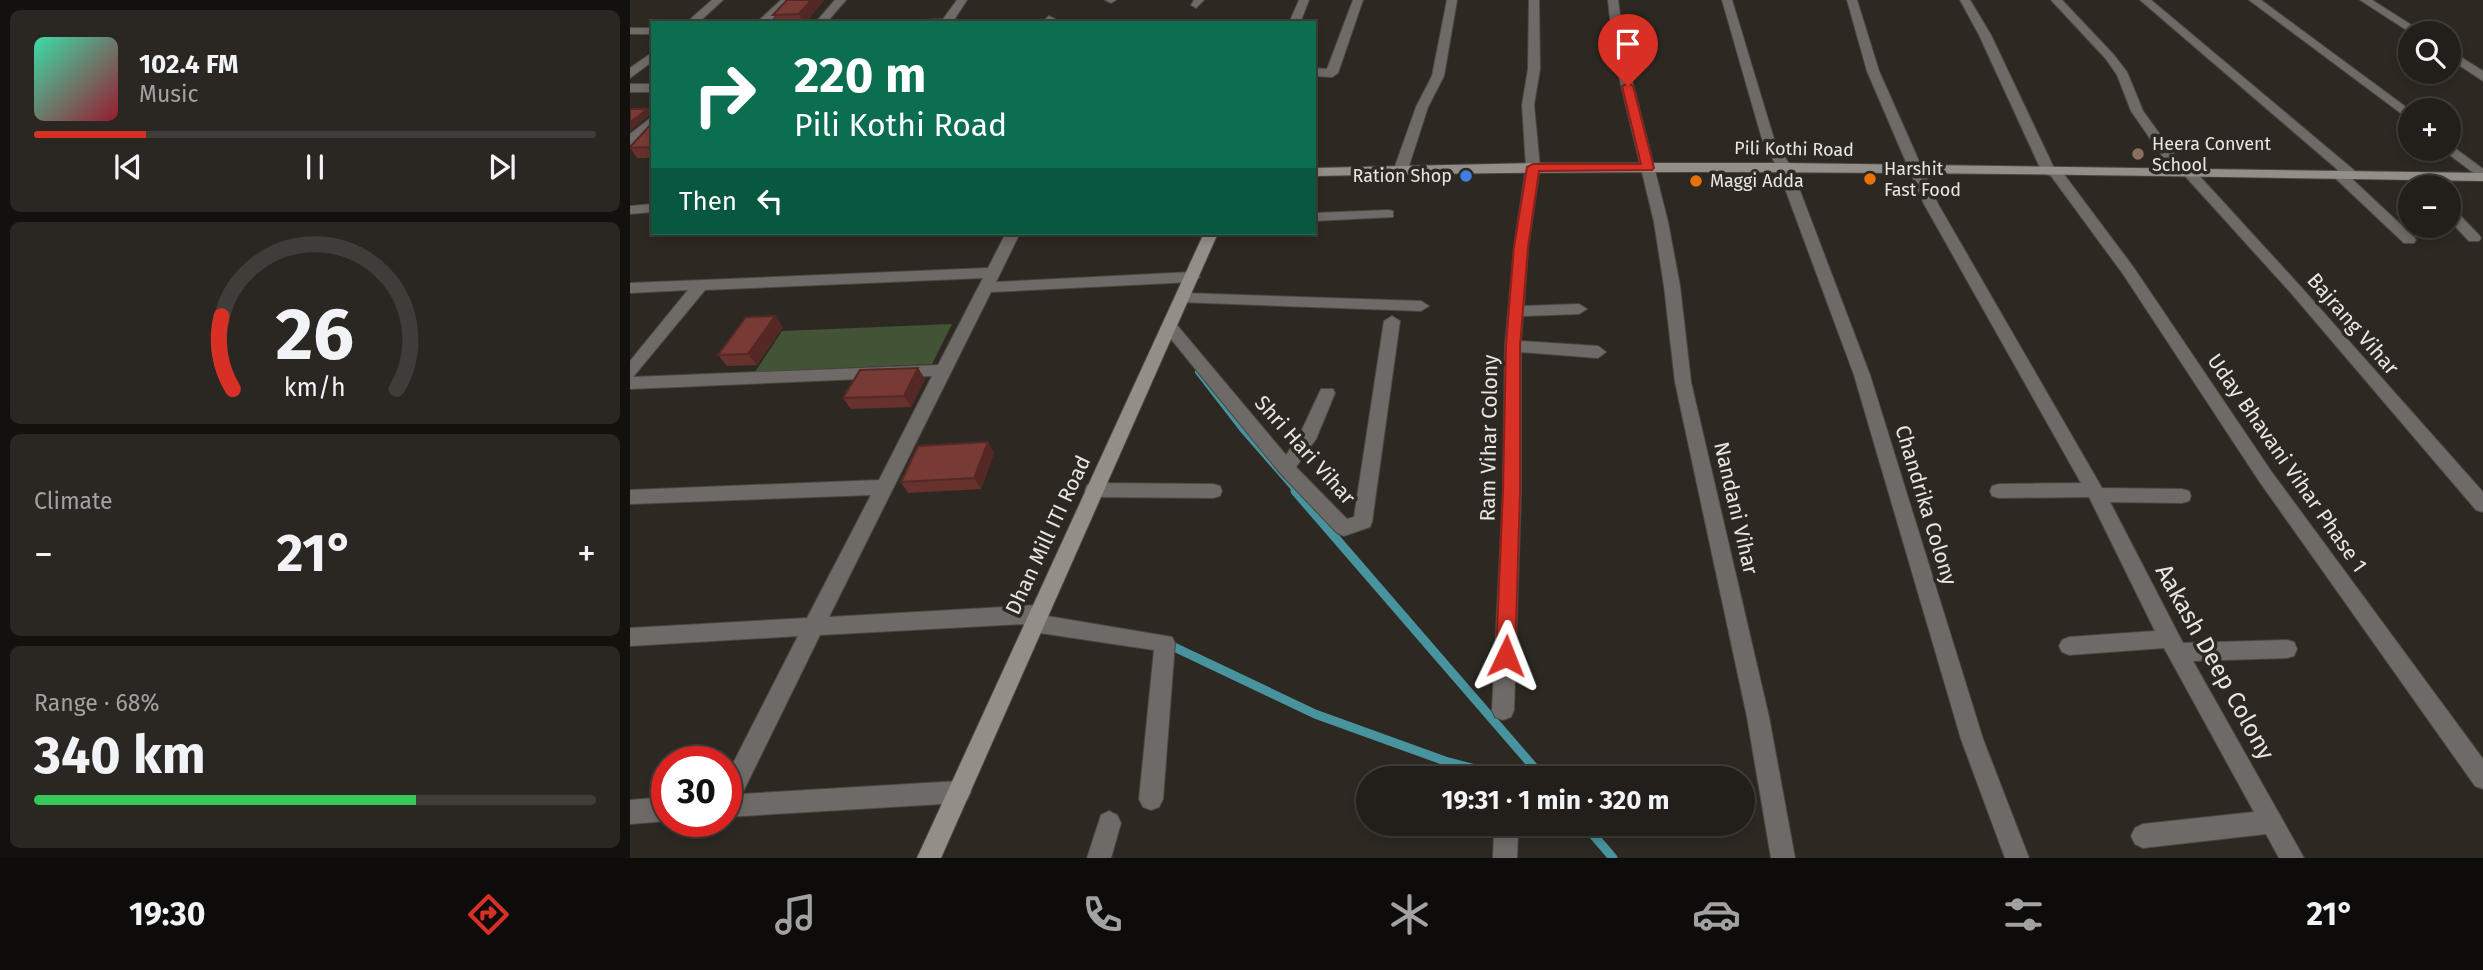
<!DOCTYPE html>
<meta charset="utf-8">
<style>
:root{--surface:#221f1a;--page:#2a2723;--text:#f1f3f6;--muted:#a2a2a2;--line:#3f3d39;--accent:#d93025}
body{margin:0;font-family:"Fira Sans",sans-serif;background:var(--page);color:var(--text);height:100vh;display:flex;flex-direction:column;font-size:26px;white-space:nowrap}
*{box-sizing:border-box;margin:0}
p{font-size:23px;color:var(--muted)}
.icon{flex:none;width:38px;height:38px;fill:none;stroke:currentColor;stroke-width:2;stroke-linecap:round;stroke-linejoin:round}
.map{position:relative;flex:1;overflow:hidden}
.panel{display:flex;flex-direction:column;gap:10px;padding:10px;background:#13110e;width:630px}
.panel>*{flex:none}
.banner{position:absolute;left:21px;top:21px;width:665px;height:214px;border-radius:0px;box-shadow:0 4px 10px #0003,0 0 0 2px var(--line);background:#0b6e4f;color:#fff;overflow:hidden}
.fabs{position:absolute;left:1768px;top:21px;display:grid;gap:14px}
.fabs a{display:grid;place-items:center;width:63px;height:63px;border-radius:50%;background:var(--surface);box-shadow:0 4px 10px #0003,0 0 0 2px var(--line);font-size:35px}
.speed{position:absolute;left:21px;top:746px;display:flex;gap:14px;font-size:35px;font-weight:700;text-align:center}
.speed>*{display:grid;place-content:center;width:91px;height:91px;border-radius:50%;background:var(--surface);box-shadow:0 4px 10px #0003,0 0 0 2px var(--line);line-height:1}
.speed .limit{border:10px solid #d22;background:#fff;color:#111}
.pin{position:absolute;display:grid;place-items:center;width:60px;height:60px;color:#fff;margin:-72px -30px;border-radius:50% 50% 50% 0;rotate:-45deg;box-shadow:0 0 7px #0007}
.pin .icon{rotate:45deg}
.me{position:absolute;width:77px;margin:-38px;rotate:2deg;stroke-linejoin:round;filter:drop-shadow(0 0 5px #0008)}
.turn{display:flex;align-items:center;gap:24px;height:147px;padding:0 28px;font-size:32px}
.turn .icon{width:91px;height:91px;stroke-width:2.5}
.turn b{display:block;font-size:49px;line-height:60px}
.then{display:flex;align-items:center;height:66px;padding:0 28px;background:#0003;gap:14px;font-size:26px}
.big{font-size:52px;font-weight:700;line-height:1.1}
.panel .tile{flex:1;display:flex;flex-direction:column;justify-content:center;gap:10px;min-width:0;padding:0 24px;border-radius:10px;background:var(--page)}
.panel .dial{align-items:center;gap:0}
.dial svg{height:182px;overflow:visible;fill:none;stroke:var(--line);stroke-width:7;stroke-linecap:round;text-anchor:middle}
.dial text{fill:var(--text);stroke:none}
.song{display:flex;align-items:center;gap:21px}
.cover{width:84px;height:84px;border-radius:10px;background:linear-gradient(135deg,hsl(160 70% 55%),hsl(350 70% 35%))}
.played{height:7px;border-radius:4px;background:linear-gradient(90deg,var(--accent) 20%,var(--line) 20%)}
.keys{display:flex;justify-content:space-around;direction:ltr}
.heat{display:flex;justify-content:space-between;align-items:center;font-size:38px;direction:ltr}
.charge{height:10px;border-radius:5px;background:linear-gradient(90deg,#34c759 68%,var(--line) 0)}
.trip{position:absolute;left:726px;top:766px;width:399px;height:70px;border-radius:35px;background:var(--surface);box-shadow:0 4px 10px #0003,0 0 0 2px var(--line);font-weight:700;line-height:70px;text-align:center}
.tabs{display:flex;height:112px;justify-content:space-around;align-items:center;background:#0e0c0a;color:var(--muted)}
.tabs .icon{width:49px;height:49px}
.tabs .active{color:var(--accent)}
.tabs b{font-size:32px;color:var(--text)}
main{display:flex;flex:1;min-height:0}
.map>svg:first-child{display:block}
</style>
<main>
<section class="panel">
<div class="tile">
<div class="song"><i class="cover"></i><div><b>102.4 FM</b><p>Music</p></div></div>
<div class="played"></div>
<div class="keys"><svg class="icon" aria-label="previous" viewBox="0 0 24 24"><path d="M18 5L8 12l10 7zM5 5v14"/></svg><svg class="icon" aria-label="pause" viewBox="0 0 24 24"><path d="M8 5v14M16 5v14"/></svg><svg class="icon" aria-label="next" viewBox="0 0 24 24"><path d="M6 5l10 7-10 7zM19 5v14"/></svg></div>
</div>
<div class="tile dial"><svg viewBox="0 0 100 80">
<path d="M14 69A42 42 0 1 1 86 69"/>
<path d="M14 69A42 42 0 0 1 9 37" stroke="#d93025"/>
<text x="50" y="56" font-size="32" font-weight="700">26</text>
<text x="50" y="72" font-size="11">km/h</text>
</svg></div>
<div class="tile"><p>Climate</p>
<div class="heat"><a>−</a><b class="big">21°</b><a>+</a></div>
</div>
<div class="tile"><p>Range · 68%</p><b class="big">340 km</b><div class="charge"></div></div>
</section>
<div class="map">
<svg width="1853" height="858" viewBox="0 0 1853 858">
<rect width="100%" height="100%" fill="#2d2922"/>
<path fill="#425435" d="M322,324L302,364L125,372L152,331Z"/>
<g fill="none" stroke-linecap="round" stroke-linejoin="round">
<path stroke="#47939e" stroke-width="5" d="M0,146L12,135"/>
<path stroke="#47939e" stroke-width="6" d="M568,372L612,429L667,492"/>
<path stroke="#47939e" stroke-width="9" d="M665,491L914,779
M544,647L685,714L815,761L883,779
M954,824L983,858"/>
<defs>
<path id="street" d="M82,0H93L68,23H56Z
M151,0H162L138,23H126Z
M205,0H216L196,23H185Z
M327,0H337L322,23H291L296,20L313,19Z
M475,0H486L481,3Z
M564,0H574L566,8L561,5Z
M669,0H679L670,23H659Z
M723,0H733L708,73L702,77L684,76V68L697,69Z
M817,0H827L814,76L798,107L778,169L771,173L766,172L764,169L786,107L802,76Z
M899,0H909L910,69L904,105L910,167L898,248L894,306L949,304L957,309L949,314L893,316L891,341L968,346L976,352L968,358L891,352V492L884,710L881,717L873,720L865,717L862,710L873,492L875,346L884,248L896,167L892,105L898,69Z
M978,0H988L996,56L1038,222L1050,286L1061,382L1139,717L1165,858H1141L1117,717L1045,382L1034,286L1024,222L984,56Z
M1092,0H1102L1144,139L1161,167L1240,375L1353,739L1399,858H1375L1331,739L1224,375L1147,167L1132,139Z
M1217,0H1227L1249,71L1308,204L1472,488L1552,489L1559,491L1561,496L1559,501L1552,503L1480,502L1553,643L1657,640L1664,642L1667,649L1664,656L1657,658L1563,661L1674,858H1649L1636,834L1513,848L1505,844L1501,836L1505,828L1513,824L1624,812L1534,648L1439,655L1432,652L1429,646L1432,640L1439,637L1525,631L1459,497L1369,498L1362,496L1360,491L1362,486L1369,484L1451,483L1294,204L1237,71Z
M1330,0H1340L1361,35L1424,168L1430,169L1504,268L1641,471L1853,759V789L1845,786L1629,481L1493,274L1421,176L1412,172L1349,35Z
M1421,0H1432L1484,55L1497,72L1513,111L1556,170H1564L1671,287L1853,492V512L1846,510L1661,293L1555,176H1546L1501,111L1487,75L1476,59Z
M1510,0H1521L1725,171L1727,174L1721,178L1784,237L1786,240L1784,243H1774L1704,177L1702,174L1708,170Z
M1619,0H1631L1780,110V120Z
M1730,0H1742L1794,33H1781Z
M419,16L425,19L422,23H411Z
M0,28H23V34H0Z
M1818,49L1853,71V81L1818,58Z
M23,52V61L0,78V68Z
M0,84H23V92H0Z
M23,116V127L0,145V134Z
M1818,143L1853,169V180L1813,150L1818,149Z
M1784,172L1789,173L1802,187H1788L1777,176Z
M23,204V212L0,214V206Z
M1818,207L1823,208L1849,235L1851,238L1849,241H1839L1818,219Z
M758,210L763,211V217L684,221V213Z
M376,233H390L366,282L562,272L570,277L562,282L361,292L199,617L408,605L415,608L417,616L542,637L545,643L533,799L529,807L521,810L513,807L509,799L524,650L403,632L396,629L393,624L190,635L112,794L329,781L337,784L341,792L337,800L329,803L96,817V777L168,636L0,646V628L177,618L241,495L0,504V490L249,480L302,376L0,389V361L58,290L0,293V283L358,268ZM353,278L308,365L3,377L75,290Z
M553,293L791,301L799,306L791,311L548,302L545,298Z
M762,316L770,321L742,522L740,527L714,536L707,533L650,473L532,328L534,324H546L656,455L669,436L691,389H703L705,393L686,439L666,467L717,519L724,517L754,321Z
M464,483L583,484L590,486L592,491L590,496L583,498L464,497L457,495L455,490L457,485Z
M37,797V821L0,824V800Z
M479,811L487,815L491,823L481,858H457L471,815Z
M867,824H885L888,832L887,858H863L864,832Z"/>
<path id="secondary" d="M903,163H1154L1853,173V181C1463,175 1074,167 684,176V168Z
M574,233H588L311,858H287Z"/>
</defs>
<use href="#street" stroke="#4b4741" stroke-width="2"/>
<use href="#secondary" stroke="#4b4741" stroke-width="2"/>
<use href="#street" fill="#6e6a67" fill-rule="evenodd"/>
<use href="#secondary" fill="#948e89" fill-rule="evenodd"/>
</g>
<path fill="#67322e" d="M194,0L175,23H148L143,15Z
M23,122V158H7L0,147Z
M153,327L127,365L97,366L88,355Z
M288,368L295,379L281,407L221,409L213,398Z
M358,442L364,453L351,489L278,493L271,482Z"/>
<path fill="#542925" d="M181,0H194L175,23H173L169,14Z
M18,109L21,114L0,131V122Z
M145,316L153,327L127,365L118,354Z
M288,368L295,379L281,407L274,396Z
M358,442L364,453L351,489L344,478Z"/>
<path fill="#783a35" stroke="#542925" stroke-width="2" d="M157,0H181L169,14L143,15Z
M0,109H18L0,122Z
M23,122V147L0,148V147Z
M145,316L118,354L88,355L116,317Z
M288,368L274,396L213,398L230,370Z
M358,442L344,478L271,482L288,446Z"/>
<path fill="#d93025" stroke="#8d1f18" stroke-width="2" d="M998,83L1003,86L1024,168L1022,170L909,171L898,247L890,346V492L885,656L882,662L876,664L869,662L866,656L873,492L876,346L884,247L897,167L903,164H1011L992,86Z"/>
<circle fill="#8d6e63" stroke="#2d2922" stroke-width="2.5" cx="1508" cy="154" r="7"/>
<circle fill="#3f7fe0" stroke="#2d2922" stroke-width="2.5" cx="836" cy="176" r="7"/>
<g fill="#e8710a" stroke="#2d2922" stroke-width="2.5">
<circle cx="1240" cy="179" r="7"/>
<circle cx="1066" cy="181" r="7"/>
</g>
<g text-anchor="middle" stroke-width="7" stroke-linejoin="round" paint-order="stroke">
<g font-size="18" fill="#e9e6e1" stroke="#2d2922" text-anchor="start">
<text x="1522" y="150">Heera Convent<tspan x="1522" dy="21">School</tspan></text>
<text x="1254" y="175">Harshit<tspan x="1254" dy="21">Fast Food</tspan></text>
<text x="822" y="182" text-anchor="end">Ration Shop</text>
<text x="1080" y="187">Maggi Adda</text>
</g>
<g font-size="18" fill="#e9e6e1" stroke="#2d2922">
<text transform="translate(1164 149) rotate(1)" y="6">Pili Kothi Road</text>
</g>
<g font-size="21" fill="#e9e6e1" stroke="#2d2922">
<text transform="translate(1723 324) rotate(49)" y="7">Bajrang Vihar</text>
<text transform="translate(859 438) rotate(-89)" y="7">Ram Vihar Colony</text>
<text transform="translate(675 450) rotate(48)" y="7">Shri Hari Vihar</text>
<text transform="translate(1657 463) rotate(55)" y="7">Uday Bhavani Vihar Phase 1</text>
<text transform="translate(1296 505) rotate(73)" y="7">Chandrika Colony</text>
<text transform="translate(1106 508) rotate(77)" y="7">Nandani Vihar</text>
<text transform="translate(418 535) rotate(-65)" y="7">Dhan Mill ITI Road</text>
</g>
<g font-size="24" fill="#e9e6e1" stroke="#2d2922">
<text transform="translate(1585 662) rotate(61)" y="8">Aakash Deep Colony</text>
</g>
</g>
</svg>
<div class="fabs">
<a><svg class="icon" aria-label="search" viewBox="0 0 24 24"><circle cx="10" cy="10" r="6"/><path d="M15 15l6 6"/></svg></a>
<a>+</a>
<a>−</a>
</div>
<div class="speed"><div class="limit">30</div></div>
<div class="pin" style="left:998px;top:86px;background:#d93025"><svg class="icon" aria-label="arrive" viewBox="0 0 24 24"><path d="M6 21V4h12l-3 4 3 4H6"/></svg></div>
<svg class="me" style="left:876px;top:656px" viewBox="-20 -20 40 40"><path d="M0-17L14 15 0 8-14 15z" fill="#d93025" stroke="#fff" stroke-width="4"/></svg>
<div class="trip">19:31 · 1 min · 320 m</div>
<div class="banner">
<div class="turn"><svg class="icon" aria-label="right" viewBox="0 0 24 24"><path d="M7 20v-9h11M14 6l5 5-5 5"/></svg><div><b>220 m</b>Pili Kothi Road</div></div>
<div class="then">Then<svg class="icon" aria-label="left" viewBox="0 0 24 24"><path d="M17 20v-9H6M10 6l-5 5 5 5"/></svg></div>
</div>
</div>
</main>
<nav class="tabs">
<b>19:30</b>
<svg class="icon active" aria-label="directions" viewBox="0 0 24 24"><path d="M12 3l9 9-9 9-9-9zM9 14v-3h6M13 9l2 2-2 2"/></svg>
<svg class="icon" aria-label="music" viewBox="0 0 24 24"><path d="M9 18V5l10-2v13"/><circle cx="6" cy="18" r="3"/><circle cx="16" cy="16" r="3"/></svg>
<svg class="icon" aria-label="phone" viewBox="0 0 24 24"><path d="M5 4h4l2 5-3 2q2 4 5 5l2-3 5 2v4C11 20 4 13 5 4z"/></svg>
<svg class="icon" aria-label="climate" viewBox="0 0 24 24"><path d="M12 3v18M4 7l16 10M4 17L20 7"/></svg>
<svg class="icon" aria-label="car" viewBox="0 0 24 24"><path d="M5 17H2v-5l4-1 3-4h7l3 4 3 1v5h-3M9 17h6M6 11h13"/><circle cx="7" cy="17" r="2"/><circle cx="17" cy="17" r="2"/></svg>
<svg class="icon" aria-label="filters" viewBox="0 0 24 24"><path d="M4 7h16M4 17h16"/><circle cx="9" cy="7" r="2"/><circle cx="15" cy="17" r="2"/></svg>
<b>21°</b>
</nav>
